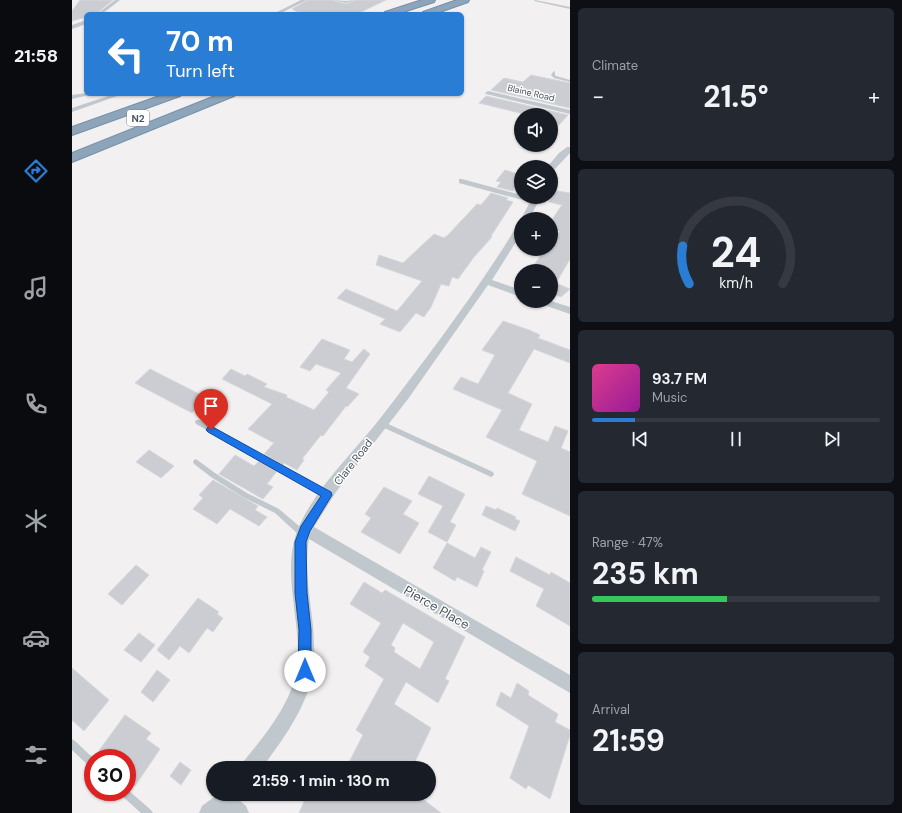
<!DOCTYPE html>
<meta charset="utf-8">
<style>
:root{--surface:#171b24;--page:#242831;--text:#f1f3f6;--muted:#9ea1a6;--line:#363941;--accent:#297dd4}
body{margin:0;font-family:"DM Sans",sans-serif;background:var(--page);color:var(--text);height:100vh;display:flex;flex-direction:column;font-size:15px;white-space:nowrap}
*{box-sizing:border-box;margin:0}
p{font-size:13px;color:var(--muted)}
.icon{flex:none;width:22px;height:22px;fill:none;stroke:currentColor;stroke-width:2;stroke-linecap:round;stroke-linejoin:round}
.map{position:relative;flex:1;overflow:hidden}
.side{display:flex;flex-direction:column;gap:8px;padding:8px;background:#0d0f14;width:332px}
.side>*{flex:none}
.top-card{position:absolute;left:12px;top:12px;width:380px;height:84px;border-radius:6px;box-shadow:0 1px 3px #0004;background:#297dd4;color:#fff;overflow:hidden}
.fabs{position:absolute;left:442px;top:108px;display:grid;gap:8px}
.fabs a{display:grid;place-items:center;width:44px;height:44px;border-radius:50%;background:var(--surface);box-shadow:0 1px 3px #0004;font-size:20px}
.speed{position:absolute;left:12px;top:749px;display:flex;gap:8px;font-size:20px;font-weight:700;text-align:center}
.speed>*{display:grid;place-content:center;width:52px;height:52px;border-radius:50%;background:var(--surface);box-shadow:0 1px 3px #0004;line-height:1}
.speed .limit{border:6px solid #d22;background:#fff;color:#111}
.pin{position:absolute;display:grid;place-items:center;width:34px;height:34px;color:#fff;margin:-41px -17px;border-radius:50% 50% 50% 0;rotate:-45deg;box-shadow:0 0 4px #0007}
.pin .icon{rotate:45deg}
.me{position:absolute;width:44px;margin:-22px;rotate:0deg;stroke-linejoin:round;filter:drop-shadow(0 0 3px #0008)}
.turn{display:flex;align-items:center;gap:14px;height:84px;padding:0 16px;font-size:18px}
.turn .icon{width:52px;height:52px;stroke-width:2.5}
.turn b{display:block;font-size:28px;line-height:34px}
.big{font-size:30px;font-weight:700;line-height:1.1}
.side .tile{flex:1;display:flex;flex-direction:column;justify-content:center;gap:6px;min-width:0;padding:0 14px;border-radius:6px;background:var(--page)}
.side .dial{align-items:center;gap:0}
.dial svg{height:104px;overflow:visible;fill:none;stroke:var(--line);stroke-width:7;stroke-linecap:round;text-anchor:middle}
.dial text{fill:var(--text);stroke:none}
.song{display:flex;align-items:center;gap:12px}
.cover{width:48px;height:48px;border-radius:6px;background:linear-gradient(135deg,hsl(330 70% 55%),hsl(300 70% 35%))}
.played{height:4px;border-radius:2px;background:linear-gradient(90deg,var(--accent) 15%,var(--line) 15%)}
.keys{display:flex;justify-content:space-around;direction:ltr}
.heat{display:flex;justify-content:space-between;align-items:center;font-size:22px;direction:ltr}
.charge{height:6px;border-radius:3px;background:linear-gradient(90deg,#34c759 47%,var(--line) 0)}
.trip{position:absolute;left:134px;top:761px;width:230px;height:40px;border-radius:20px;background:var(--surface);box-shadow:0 1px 3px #0004;font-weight:700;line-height:40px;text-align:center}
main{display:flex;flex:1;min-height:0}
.menu{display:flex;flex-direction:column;width:72px;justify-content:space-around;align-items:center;background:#090b0e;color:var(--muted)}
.menu .icon{width:28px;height:28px}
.menu .selected{color:var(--accent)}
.menu b{font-size:18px;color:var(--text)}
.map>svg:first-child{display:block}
</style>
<main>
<nav class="menu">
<b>21:58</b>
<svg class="icon selected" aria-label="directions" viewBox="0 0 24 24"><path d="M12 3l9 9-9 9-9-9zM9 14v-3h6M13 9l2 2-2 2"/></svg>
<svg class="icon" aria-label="music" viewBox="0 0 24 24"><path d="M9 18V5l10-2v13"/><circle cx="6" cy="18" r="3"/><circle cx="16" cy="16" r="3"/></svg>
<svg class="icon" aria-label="phone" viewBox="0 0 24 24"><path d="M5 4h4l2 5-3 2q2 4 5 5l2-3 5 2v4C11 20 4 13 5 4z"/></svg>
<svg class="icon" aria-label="climate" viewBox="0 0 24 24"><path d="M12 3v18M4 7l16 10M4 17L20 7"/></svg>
<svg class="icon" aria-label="car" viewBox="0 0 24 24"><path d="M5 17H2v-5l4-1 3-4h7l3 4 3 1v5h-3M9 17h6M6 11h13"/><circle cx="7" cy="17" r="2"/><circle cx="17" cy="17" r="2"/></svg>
<svg class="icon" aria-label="filters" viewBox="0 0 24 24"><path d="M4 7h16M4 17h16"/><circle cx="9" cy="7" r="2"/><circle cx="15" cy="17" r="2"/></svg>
</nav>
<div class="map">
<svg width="498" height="813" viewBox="0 0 498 813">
<rect width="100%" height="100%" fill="#f2f0f1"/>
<path fill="#cbcdd2" stroke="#d5d7db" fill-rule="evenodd" d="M8,0H41L24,14H14V17L0,21V11Z
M236,0H259L274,4L284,0H314L285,14H229L220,9Z
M459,75L498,83V108L419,90L432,78L451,82Z
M414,96L496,115L487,125L479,123V115H456L407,103Z
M433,170L449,175V180L441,191L425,187L429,182L424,181Z
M485,191L498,193V259L484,283L498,289L489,297L479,293V271H458L473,249H479V244L488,231L479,228V221L490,205L477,202Z
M419,193L436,198L434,200L441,202L419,236L420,237L402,257L386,279L380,277L377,286L369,284L359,307L352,317L344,313L328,332L308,324L313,319L265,298L274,289L325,311L350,281L304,265L307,255L331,263L362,234L372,238L376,235L405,204L409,205Z
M431,321L457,330L468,335L466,338L498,350V363L462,349L436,393L460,404L447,430L476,442L483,426L496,431L489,448L498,452V516L450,494L465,461L414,437L430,410L381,389L389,377L406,384L423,355L410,350Z
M250,339L278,350L272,359L280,362L292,349L298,354L274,388L287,394L275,407L274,406L251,436L249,435L230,459L232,460L225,470L212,463L211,465L192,454L202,443L176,429L200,404L150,379L159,369L173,376L175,374L195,384L192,387L215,395L214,397L242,410L257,392L254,390L269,373L244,364L238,371L228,367Z
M78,369L135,398L120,413L63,383Z
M77,450L102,466L89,478L64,462Z
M163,455L182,466L187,461L205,471L195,484L201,487L191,499L147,474Z
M357,476L393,494L378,522L384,525L375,542L356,532L371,506L346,494Z
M141,480L186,506L183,510L195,517L187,526L158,509L145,524L121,509L131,498L127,495Z
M312,487L340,501L331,514L347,523L328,554L289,532L299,518L293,514Z
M414,506L424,510L425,508L444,517L443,519L448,521L443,531L410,515Z
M375,543L403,558L409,547L419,552L410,570L412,571L405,587L385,577L383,581L361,568Z
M444,557L478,575L479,572L498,583V626L464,606L472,589L438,571Z
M64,565L77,575L50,605L36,594Z
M292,582L310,593L313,590L393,637L373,679L377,681L366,703L334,682L322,704L359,728L340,768H274L291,735L284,730L312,679L293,666L298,657L291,652L309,623L278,604ZM331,623L362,642L348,669L322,652L323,648L319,645Z
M126,598L147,612L145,614L151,618L141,632L135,628L117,653L108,646L97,660L85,650Z
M67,633L83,645L69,662L52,650Z
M0,668L37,700L12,731L0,720Z
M85,670L98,680L81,702L69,692Z
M445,683L457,691L456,695L486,714L483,722L498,730V735L478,799L456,785L454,789L438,778L457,726L424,705L429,692L439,698Z
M53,715L79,733L74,739L88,749L63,786L55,780V758H33L26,752Z
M108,762L119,770L109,785L98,776Z
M222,794H344L369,813H227L232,802Z"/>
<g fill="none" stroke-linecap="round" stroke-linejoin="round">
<defs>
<path id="motorway" d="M350,0H363L362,2L325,14H312L313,12Z
M385,0H397L396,2L362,14H350L351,12Z
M93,94H110L108,96L0,135V127Z
M148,94H164L162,96L0,162V153Z"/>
</defs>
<use href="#motorway" stroke="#7890a6" stroke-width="2"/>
<path fill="#c0c8ce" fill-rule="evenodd" d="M260,0L274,1L283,0L274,3Z
M462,1L463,0L498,7V9Z
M482,71L483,72V75L484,76L498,80V82L482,78L479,75L481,72Z
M124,420H128L256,492L257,494L256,496L254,497L252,496L124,424L123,422Z
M308,422H312L421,472L422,474L421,476L419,477L417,476L308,426L307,424Z
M124,459L143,473L175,493L207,509L234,532L235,534L234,536L231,537L228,536L203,513L171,497L139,477L122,464L121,462L122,460Z
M0,739L3,741L21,758V769L18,767L0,750Z
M55,789L79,810L81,813H69L49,795L47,792H55Z"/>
<path fill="#c0c8ce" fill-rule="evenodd" d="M43,0H48L30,14H25Z
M229,0H235L207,14H201Z
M14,20V24L0,29V25Z
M416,91L498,110V114L414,94L413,93Z
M14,93L22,94L0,99V95Z
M42,94H51L0,112V108Z
M495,147H498V153L482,170H479V167L476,166L487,153Z
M387,179H390L449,195V197H469L457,219H449L458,202L387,183Z
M449,223V234L420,280L449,290V297L416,285L336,399L264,492L242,527L498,675V693L237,539C232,568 238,597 241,626C242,640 243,655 241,669C237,705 211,739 190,768H170L172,761C193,735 219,704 225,669C231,625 208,572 226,529C242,489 283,451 310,416C350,364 390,311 426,256C433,246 439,235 446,224Z
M465,301H479L498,307V314L466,303Z
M146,794H169L166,799L174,806L177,813H127L130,806Z"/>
<use href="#motorway" fill="#8ca5ba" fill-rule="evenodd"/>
</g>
<path fill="#1a73e8" stroke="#114b97" d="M139,426L259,492L260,495L238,531L234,542L235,593L239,630V671L237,675L233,677L228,675L226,671L227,630L223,593V542L229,526L249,496L136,432L134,430L136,427Z"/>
<g text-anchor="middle" stroke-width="3" stroke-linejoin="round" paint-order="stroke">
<g font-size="9" fill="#4a545c" stroke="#fff">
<text transform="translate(459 93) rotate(13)" y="3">Blaine Road</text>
</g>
<rect fill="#fff" stroke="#80878d" stroke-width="1" x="55" y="110" width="22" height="16" rx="3"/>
<g font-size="10" font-weight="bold" fill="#4a545c">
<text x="66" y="122">N2</text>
</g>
<g font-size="11" fill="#4a545c" stroke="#fff">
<text transform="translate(281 462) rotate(-52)" y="4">Clare Road</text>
</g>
<g font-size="13" fill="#4a545c" stroke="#fff">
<text transform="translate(365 607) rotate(30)" y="5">Pierce Place</text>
</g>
</g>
</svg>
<div class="fabs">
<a><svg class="icon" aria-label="sound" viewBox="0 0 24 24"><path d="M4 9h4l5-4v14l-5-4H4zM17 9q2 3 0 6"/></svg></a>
<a><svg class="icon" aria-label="layers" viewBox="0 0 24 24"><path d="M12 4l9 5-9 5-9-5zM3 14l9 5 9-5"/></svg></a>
<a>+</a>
<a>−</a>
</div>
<div class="speed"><div class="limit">30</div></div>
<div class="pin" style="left:139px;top:430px;background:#d93025"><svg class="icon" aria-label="arrive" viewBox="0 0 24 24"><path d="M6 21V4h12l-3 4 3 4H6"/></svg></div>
<svg class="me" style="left:233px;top:671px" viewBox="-20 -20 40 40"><circle r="19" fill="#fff"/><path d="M0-13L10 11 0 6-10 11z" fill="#1a73e8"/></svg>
<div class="trip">21:59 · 1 min · 130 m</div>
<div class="top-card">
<div class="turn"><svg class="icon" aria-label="left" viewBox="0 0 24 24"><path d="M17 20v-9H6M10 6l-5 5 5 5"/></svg><div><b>70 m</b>Turn left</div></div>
</div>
</div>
<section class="side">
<div class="tile"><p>Climate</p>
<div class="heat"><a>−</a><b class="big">21.5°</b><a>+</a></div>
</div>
<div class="tile dial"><svg viewBox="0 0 100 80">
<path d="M14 69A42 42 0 1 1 86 69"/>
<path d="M14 69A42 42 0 0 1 9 40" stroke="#297dd4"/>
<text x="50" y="56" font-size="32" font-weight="700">24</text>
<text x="50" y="72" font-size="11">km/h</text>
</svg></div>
<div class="tile">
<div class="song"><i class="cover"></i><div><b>93.7 FM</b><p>Music</p></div></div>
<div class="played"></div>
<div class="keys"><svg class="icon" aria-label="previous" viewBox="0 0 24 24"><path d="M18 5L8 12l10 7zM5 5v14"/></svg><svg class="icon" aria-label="pause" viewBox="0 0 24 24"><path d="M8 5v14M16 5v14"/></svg><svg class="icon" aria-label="next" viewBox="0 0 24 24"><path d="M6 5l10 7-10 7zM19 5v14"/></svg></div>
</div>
<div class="tile"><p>Range · 47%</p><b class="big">235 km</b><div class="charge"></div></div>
<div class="tile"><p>Arrival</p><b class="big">21:59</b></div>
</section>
</main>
